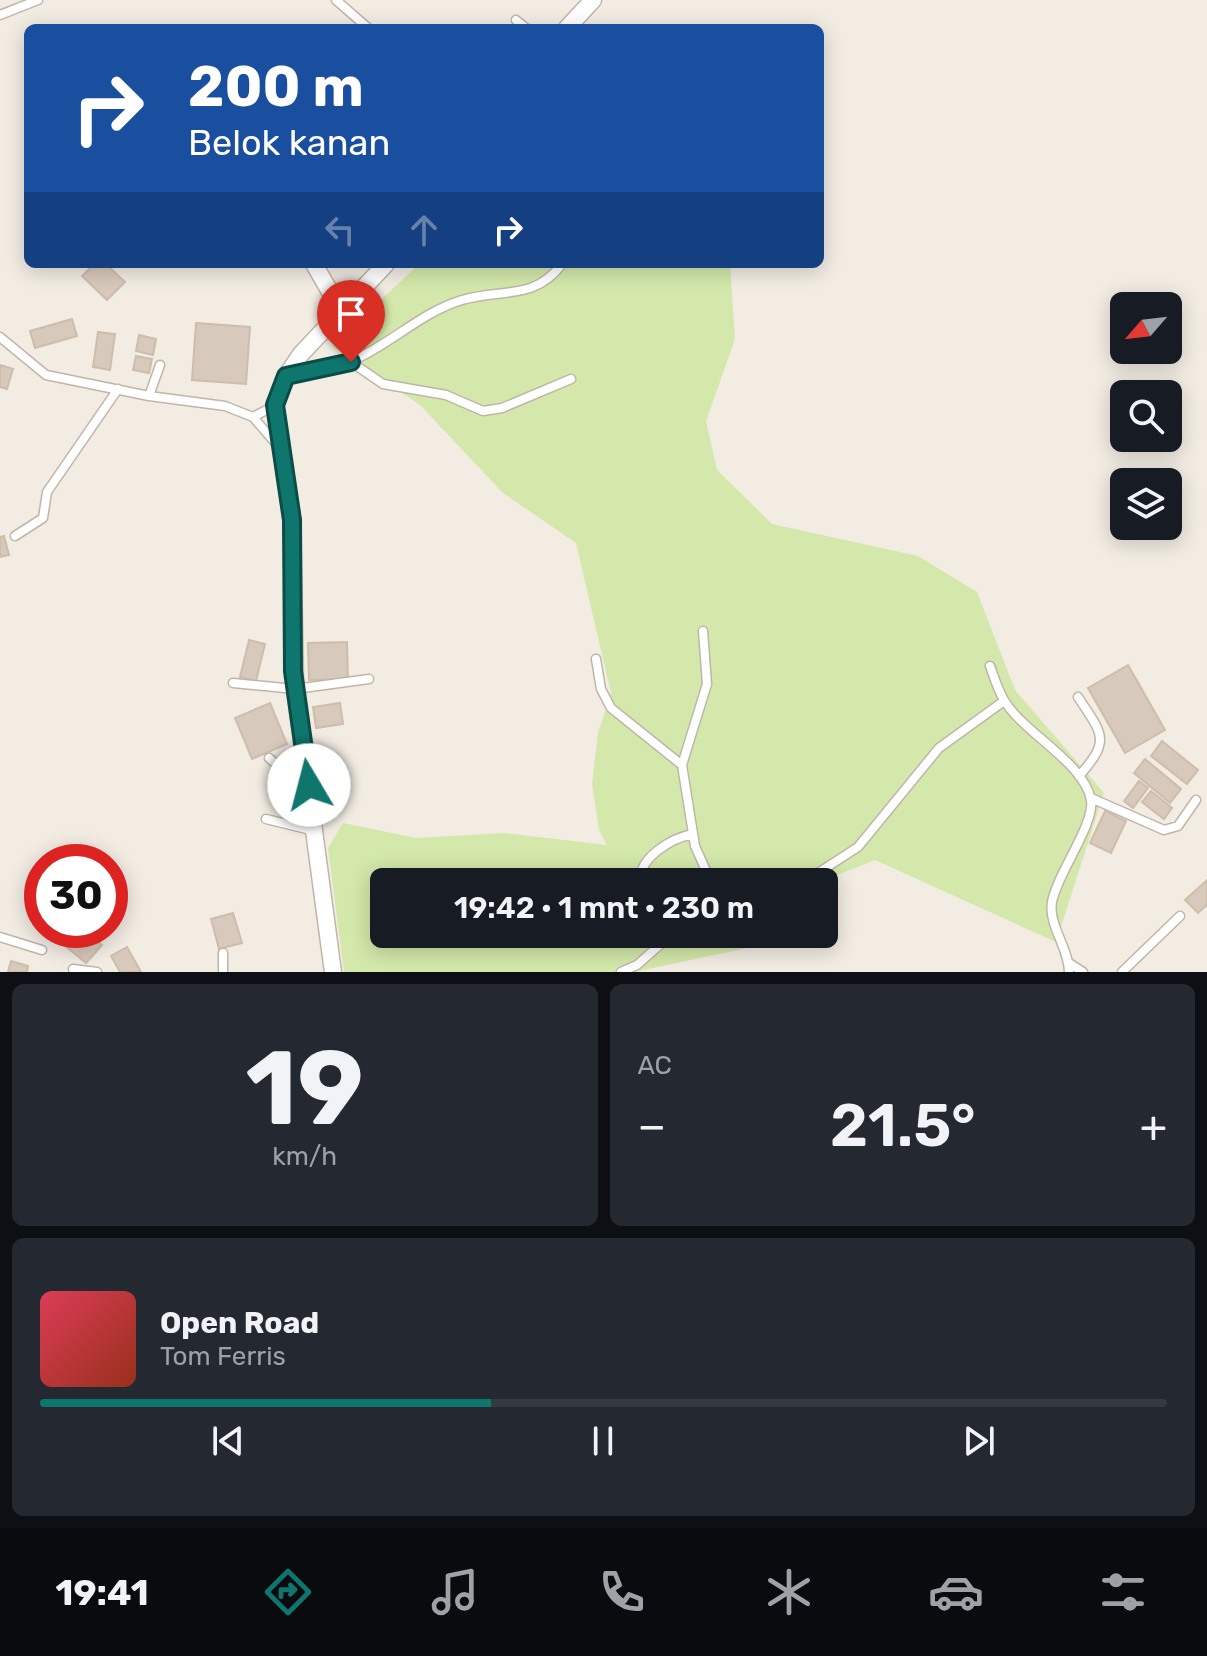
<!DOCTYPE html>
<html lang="id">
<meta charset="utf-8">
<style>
:root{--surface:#171b24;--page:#242831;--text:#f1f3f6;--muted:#9ea1a6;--line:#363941;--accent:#0f766e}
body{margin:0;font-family:Rubik,sans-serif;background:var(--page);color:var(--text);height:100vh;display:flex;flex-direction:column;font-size:30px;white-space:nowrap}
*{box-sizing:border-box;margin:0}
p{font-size:26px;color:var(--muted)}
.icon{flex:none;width:44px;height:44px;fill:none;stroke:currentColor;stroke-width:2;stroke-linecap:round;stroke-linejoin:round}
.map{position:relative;height:972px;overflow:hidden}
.panel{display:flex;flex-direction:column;gap:12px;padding:12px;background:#0d0f14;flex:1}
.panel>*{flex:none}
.hud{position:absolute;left:24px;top:24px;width:800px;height:244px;border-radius:12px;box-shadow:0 4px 20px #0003;background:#1a4fa0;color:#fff;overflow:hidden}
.needle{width:52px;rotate:242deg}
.tools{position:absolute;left:1110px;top:292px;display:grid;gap:16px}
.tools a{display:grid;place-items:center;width:72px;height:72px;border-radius:12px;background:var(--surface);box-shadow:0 4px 20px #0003;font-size:40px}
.speed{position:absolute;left:24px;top:844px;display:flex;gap:16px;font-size:40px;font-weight:700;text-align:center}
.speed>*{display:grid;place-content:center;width:104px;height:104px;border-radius:50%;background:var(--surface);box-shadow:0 4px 20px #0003;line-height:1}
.speed .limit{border:12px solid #d22;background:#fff;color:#111}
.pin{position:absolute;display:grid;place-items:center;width:68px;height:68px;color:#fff;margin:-82px -34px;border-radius:50% 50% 50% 0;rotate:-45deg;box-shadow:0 0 8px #0007}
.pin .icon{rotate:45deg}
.me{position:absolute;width:88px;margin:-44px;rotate:352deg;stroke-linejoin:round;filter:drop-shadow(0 0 6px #0008)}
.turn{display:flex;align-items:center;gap:28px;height:168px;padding:0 32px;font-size:36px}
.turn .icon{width:104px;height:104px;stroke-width:2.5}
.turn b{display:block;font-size:56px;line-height:68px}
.lanes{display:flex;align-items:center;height:76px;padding:0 32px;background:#0003;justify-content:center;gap:40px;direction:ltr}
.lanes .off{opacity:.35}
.big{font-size:60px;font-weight:600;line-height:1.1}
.panel .card{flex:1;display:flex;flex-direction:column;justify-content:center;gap:12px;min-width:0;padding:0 28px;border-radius:12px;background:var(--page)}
.panel .dial{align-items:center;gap:0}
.dial b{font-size:104px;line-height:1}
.song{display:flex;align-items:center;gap:24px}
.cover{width:96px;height:96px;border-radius:12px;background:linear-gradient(135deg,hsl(350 70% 55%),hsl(10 70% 35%))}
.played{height:8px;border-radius:4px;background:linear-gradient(90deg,var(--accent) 40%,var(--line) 40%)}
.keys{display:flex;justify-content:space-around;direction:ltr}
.heat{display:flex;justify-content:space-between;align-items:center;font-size:44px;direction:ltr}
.panel .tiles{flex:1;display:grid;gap:12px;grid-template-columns:1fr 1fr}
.card:last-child{grid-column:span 2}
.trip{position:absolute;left:370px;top:868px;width:468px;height:80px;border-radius:12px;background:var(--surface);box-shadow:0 4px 20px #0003;font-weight:600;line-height:80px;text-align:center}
.tabs{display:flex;height:128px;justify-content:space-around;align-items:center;background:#090b0e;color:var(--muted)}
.tabs .icon{width:56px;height:56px}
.tabs .current{color:var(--accent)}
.tabs b{font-size:36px;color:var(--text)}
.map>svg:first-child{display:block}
</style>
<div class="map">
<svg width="1207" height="972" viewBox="0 0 1207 972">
<rect width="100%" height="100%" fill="#f2ece3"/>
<path fill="#d3e8aa" d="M419,264H730L735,339L706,421L717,470L772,524L918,556L977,592L1015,690L1104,793L1056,942L875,860L820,882H384V934H761L747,948L634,972H344L328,848L343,823L416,838L504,833L607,845L599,830L592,784L598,733L611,693L576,543L503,493L420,405L332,346Z"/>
<path fill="#d7c9bb" stroke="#cfbdab" stroke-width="2" d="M94,264H106L125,282L107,300L82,276Z
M72,319L77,336L35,348L30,331Z
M196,323L250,327L246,384L192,380Z
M98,332L115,334L110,370L93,367Z
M139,335L156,339L153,355L136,351Z
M136,356L152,359L149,373L133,370Z
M0,365L13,369L7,389L0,387Z
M4,536L9,555L0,557V537Z
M249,640L265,644L256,681L240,677Z
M347,642L348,679L309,680L308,643Z
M1128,665L1165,730L1125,753L1088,688Z
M270,703L287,744L252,759L235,718Z
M340,703L343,724L316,728L313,707Z
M1162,741L1198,770L1187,784L1151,756Z
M1145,759L1181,789L1170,803L1134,773Z
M1139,781L1148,788L1133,808L1124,801Z
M1151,791L1172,808L1164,819L1142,802Z
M1105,811L1126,821L1111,853L1090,843Z
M1207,880V905L1198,913L1185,900Z
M233,913L242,943L219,949L211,919Z
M77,930H84L102,945L86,963L64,945Z
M127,947L141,972H120L111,956Z
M11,961L28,966L27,972H8Z"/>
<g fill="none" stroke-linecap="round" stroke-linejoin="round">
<defs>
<path id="service" d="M336,0L368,28
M0,15L38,0
M516,20L526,28
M0,337L46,375L149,396L225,406L253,417L274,406
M351,362L383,384L446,395L483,411L502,408L571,379
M288,375C309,370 335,369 354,360C392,343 422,312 462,300C502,288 534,301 562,264
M149,396L160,365
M253,417L278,446
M15,536L43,518L47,492L118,389
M596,659L601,689L611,708L682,765L695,846L711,882
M990,666C994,677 998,690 1004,700C1023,733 1084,762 1091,800C1095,824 1057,874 1052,902C1048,925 1069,948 1069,972
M233,683L295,689L369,679
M1078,697C1103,735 1111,740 1079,776
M269,758L295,780L309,785
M682,765L707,684L703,631
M1091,798L1164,830L1178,826L1196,800
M266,819L315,831
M641,882C637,858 672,838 693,834
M804,882L858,847L939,748L1004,701
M0,937L42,950
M223,953V972
M1069,963L1083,972
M73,969L97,972
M621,972L637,965L672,934
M1122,972L1180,916"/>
<path id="minor" d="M567,28L593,0
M314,264L340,309
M333,972L295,689L292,520L275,405L286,376L301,354L386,264"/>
</defs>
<use href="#service" stroke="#c1b5a8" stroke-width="11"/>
<use href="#minor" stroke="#c1b5a8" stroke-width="19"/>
<use href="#service" stroke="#fff" stroke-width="8"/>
<use href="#minor" stroke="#fff" stroke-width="16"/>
</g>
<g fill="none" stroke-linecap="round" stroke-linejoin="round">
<defs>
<path id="route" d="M309,785L293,671L292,520L275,405L286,376L351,362"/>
</defs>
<use href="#route" stroke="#0a4d48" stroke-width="20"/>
<use href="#route" stroke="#0f766e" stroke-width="14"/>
</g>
</svg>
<div class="tools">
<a><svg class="needle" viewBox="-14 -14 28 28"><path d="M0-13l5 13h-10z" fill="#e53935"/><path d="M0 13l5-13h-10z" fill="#9ea1a6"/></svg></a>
<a><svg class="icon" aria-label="search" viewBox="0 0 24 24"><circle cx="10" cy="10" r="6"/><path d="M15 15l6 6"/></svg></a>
<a><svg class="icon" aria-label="layers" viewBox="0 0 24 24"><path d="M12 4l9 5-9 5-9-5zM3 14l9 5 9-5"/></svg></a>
</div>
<div class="speed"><div class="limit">30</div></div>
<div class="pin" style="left:351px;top:362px;background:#d93025"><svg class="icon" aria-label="arrive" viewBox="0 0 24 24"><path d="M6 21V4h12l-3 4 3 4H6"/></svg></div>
<svg class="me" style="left:309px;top:785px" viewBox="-20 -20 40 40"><circle r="19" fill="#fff"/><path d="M0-13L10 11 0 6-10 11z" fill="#0f766e"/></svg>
<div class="trip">19:42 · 1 mnt · 230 m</div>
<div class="hud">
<div class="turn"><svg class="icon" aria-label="right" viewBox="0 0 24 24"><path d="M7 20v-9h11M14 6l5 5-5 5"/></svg><div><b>200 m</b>Belok kanan</div></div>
<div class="lanes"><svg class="icon off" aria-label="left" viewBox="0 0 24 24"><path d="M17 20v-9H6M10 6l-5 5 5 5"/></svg><svg class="icon off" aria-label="ahead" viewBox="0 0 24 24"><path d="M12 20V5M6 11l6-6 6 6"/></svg><svg class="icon" aria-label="right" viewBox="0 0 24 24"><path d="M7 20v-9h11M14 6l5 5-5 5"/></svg></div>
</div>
</div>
<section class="panel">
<div class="tiles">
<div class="card dial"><b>19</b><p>km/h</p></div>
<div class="card"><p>AC</p>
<div class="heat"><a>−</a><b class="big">21.5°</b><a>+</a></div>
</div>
<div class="card">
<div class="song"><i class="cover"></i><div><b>Open Road</b><p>Tom Ferris</p></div></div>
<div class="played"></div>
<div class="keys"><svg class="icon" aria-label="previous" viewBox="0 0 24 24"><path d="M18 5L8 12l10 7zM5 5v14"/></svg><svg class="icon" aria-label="pause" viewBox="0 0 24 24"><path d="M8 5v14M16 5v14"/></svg><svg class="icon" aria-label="next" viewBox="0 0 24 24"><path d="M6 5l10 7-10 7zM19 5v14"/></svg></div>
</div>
</div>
</section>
<nav class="tabs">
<b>19:41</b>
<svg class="icon current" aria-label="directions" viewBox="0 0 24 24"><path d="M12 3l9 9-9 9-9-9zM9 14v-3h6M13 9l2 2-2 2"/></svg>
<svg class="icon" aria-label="music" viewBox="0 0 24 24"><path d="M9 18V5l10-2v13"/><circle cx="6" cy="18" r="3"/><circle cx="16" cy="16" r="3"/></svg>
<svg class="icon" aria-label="phone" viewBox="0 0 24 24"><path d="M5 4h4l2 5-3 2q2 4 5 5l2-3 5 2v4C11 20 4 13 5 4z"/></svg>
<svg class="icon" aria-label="climate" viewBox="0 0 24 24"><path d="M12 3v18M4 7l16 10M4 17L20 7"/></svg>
<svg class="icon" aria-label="car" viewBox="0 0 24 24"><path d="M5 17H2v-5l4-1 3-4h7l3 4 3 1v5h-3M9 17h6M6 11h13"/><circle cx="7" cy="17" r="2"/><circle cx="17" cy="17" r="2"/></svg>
<svg class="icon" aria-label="filters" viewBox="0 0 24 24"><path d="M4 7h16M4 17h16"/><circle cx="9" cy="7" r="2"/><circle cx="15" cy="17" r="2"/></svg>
</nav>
